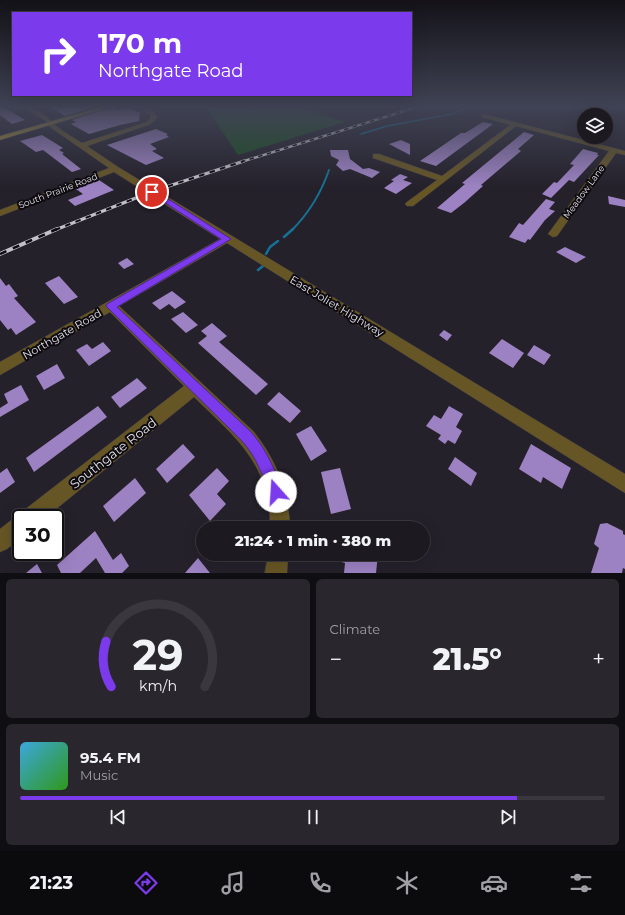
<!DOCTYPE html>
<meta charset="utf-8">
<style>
:root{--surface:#1c1920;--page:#29262d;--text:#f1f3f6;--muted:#a0a0a5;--line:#3a383e;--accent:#7c3aed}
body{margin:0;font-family:Montserrat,sans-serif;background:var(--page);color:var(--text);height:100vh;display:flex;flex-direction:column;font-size:15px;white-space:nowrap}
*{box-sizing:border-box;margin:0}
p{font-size:13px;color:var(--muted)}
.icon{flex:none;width:22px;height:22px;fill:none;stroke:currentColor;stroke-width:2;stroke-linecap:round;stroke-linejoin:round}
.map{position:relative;height:573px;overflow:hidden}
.panel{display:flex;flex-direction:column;gap:6px;padding:6px;background:#0f0e12;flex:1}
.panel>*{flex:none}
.guide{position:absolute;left:12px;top:12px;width:400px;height:84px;border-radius:0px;box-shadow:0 4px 16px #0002,0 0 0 1px var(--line);background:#7c3aed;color:#fff;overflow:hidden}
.buttons{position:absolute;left:577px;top:108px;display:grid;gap:8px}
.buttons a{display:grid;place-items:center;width:36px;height:36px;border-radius:50%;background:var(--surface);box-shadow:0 4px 16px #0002,0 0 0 1px var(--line);font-size:20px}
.speed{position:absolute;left:12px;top:509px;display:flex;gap:8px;font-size:20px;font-weight:700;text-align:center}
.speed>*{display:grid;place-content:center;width:52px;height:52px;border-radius:50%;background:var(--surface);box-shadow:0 4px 16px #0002,0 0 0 1px var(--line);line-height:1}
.speed .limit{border:2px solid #111;border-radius:6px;background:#fff;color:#111}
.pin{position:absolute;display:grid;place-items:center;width:34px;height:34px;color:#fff;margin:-17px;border:2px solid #fff;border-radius:50%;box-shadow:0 1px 4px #0007}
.me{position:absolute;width:44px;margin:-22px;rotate:341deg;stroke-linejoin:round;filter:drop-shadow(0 0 3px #0008)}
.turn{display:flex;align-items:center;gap:14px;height:84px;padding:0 20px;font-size:18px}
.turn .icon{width:52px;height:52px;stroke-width:2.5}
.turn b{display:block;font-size:28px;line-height:34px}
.big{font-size:30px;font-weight:800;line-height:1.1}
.panel .card{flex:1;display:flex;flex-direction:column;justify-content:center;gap:6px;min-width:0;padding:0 14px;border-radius:6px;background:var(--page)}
.panel .dial{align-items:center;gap:0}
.dial svg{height:104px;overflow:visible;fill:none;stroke:var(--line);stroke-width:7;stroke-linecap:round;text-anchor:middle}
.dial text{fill:var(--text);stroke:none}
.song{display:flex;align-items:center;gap:12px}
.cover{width:48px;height:48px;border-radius:6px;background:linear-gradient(135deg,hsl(200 70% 55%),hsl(110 70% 35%))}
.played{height:4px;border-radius:2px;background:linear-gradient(90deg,var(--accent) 85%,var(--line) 85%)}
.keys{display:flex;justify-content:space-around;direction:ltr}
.heat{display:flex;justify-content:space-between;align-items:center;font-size:22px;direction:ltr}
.panel .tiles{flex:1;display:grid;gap:6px;grid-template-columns:1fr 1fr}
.card:last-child{grid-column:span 2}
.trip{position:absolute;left:196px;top:521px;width:234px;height:40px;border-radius:20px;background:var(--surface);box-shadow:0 4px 16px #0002,0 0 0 1px var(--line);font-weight:800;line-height:40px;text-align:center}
.menu{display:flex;height:64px;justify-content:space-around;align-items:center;background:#0b0a0d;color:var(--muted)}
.menu .icon{width:28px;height:28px}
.menu .active{color:var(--accent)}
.menu b{font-size:18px;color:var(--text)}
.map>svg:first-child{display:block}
</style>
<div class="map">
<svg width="625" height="573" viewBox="0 0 625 573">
<rect width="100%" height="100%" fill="#25212b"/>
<path fill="#1d4e22" d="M206,107H301L345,122L238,155Z"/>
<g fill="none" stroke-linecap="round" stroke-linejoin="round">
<path stroke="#157296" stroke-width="1.5" d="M361,134L387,126L452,114L469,107"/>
<path stroke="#157296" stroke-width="2" d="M292,230C309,213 321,193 329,170"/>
<path stroke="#157296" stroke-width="2.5" d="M284,237L293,229
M266,254L270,247L278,241
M258,270L263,266"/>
</g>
<path fill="#9c82c2" d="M0,107L9,110L25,120L12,124L0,115Z
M50,107H95L65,116Z
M112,107H116V110L127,107L140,113L139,121L120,125L89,134L71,124L76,122L72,120Z
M483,122L493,124L436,166L420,161L461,133H465Z
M156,129L168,134L166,135L169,137L150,144L157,149L152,151L164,158L146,165L107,145Z
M524,132L534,135L518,149L521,151L481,185L483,186L464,203L451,213L437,208L465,184L462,183Z
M42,135L63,148L59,150L64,153L62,154L81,169L72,172L43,150L36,152L20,141Z
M401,140L410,144V155L389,144Z
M583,149L598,153L597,155H599L574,182L569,180L551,198L542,194L554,182L557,183L574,165L570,164Z
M330,150H348L350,159L363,169L369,168L380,172L372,178L350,169L343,171L336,165L339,160L331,156Z
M400,174L408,177L403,180L412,183L396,194L384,188L394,181L391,180Z
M99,180L114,190L75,206L68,200L83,194L76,189Z
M608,196L625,200V207L609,204Z
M546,199L555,202L549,209L555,211L545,220L530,240L528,239L525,243L509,237L519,223L523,225Z
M565,247L569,249L586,257L576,263L556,252Z
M127,258L134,264L124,269L118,263Z
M59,276L78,297L64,304L45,283Z
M0,278L6,286L9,284L18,296L14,298L36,322L16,335L11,328L8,330L0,320Z
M172,291L186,302L175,309L169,304L160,310L152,303Z
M183,312L198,325L186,333L171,319Z
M212,323L227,336L219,342L268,384L256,395L198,343L207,336L201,331Z
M444,330L452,335L447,341L439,335Z
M502,339L524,353L513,368L489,353Z
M103,342L111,351L89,366L76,350L87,344L92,349Z
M534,345L551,355L544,365L527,355Z
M57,364L65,378L44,390L36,376Z
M137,378L147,388L120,408L111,397Z
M21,385L29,400L0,417V408L8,403L4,394Z
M279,392L301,411L290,423L267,404Z
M98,406L107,417L34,472L26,458Z
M449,406L463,414L456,427L462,431L455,444L448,440L445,444L438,439L441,435L426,426L434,415L441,419Z
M311,426L327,451L311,461L296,434Z
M183,444L195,457L167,483L156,469Z
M531,444L571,468L562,489L543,477L541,483L519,469Z
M455,457L477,473L471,486L448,469Z
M7,468L15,482L0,493V473Z
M217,468L229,481L217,494L226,504L210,521L189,495Z
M340,468L351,509L331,514L321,472Z
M135,478L146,493L114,522L103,506Z
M607,523L623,531V534L625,535V569L623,568L622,573H591L599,548L594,544L600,524Z
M95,531L113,560L121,553L129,566L122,573H105L96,558L80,573H61L57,565Z
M323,554H378L376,573H344L345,563L322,556Z
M198,558L210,573H185Z
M37,564L42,573H26Z"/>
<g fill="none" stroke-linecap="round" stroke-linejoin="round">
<defs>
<path id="minor" d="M23,107C38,107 45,116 55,125C63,132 73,137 82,143L147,122L151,118L150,115L139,107C147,107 155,109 157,118L151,124L87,146L118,167L625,474V493L227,243L119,306L253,431C276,459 289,492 290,528H270C271,464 236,438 194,397L45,518H21V538L7,549L0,552V529L14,518L21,515L23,511L184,386L110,312L0,375V362L220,239L114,172L0,216V210L109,168L50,127L46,121Z
M484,114L625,151V155L616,153L557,236L553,237L548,234L609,151L516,126L413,206H407L405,204L407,202L437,180L373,158V154H379L442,176L510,125L482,117L481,116Z
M268,554H288L287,573H265Z"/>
<path id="major" d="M101,107H111L0,140V136Z"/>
</defs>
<use href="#minor" stroke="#3f3c45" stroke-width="1"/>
<use href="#major" stroke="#3f3c45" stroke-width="1"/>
<use href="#minor" fill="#675625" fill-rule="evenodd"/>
<use href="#major" fill="#a58a36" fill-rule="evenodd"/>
<defs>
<path id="rail-far2" d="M241,162L417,107"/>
<path id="rail-far1" d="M55,230L151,192L244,161"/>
<path id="rail" d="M0,254L57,229"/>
</defs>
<use href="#rail-far2" stroke="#c3c1c8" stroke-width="2.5"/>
<use href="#rail-far1" stroke="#c3c1c8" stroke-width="3"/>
<use href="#rail" stroke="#c3c1c8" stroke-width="4"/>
<use href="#rail-far2" stroke="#0d0b10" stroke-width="1.5" stroke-dasharray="4.5" stroke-linecap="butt"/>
<use href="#rail-far1" stroke="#0d0b10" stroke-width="2" stroke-dasharray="5.5" stroke-linecap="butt"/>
<use href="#rail" stroke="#0d0b10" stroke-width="2.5" stroke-dasharray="7" stroke-linecap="butt"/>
</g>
<linearGradient id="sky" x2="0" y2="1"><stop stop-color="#141218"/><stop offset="0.57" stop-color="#404355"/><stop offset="1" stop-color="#404355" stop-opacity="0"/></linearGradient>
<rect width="625" height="187" fill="url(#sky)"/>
<path fill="#7c3aed" stroke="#51269a" d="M150,190H154L231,239L117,307L251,432C267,450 275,470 283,492L281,497L276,499L271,497C262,475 258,459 242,441L106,306L107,304L221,239L150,193Z"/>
<g text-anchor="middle" stroke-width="4" stroke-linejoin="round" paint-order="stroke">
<g font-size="9" fill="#e2e0e7" stroke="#0d0b10">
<text transform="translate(58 191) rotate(-21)" y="3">South Prairie Road</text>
<text transform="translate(584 192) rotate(-54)" y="3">Meadow Lane</text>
</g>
<g font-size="11" fill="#e2e0e7" stroke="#0d0b10">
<text transform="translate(337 306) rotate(31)" y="4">East Joliet Highway</text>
<text transform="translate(62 334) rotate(-30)" y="4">Northgate Road</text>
</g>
<g font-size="13" fill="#e2e0e7" stroke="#0d0b10">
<text transform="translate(113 453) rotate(-38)" y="5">Southgate Road</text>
</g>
</g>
</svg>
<div class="buttons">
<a><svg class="icon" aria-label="layers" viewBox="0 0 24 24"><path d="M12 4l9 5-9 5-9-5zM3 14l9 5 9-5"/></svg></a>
</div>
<div class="speed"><div class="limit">30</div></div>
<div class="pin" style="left:152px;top:192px;background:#d93025"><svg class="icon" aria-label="arrive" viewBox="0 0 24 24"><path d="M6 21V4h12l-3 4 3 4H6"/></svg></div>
<svg class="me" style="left:276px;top:492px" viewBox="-20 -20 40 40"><circle r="19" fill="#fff"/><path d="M0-13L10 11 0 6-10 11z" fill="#7c3aed"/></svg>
<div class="trip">21:24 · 1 min · 380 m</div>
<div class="guide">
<div class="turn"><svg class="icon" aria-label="right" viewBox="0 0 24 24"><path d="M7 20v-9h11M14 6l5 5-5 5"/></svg><div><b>170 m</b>Northgate Road</div></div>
</div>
</div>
<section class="panel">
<div class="tiles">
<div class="card dial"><svg viewBox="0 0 100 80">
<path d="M14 69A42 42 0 1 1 86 69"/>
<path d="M14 69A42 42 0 0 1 10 34" stroke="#7c3aed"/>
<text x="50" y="56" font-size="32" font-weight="700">29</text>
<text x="50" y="72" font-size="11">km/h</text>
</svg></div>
<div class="card"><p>Climate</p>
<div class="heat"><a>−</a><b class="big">21.5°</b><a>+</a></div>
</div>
<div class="card">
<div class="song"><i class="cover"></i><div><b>95.4 FM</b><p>Music</p></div></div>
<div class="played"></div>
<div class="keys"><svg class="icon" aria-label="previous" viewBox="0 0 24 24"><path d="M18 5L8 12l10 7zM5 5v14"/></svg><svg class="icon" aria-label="pause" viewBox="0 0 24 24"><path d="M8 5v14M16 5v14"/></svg><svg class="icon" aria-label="next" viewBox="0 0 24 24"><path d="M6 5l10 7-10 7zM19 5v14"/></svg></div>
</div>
</div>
</section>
<nav class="menu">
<b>21:23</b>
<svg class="icon active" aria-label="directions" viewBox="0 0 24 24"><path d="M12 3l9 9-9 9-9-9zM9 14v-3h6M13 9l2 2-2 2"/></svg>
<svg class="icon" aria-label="music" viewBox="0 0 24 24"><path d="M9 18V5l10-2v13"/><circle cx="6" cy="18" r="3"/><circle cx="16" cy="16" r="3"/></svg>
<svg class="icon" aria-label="phone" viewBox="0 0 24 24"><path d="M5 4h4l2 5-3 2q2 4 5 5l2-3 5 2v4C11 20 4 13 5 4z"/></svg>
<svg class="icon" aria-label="climate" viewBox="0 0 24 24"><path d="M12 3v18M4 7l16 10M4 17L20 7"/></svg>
<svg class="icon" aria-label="car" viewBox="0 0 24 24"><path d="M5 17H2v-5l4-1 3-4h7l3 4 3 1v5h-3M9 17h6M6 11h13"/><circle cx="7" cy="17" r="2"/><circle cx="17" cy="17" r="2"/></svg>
<svg class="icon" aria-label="filters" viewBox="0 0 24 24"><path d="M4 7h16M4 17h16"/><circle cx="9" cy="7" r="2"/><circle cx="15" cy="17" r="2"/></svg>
</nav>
